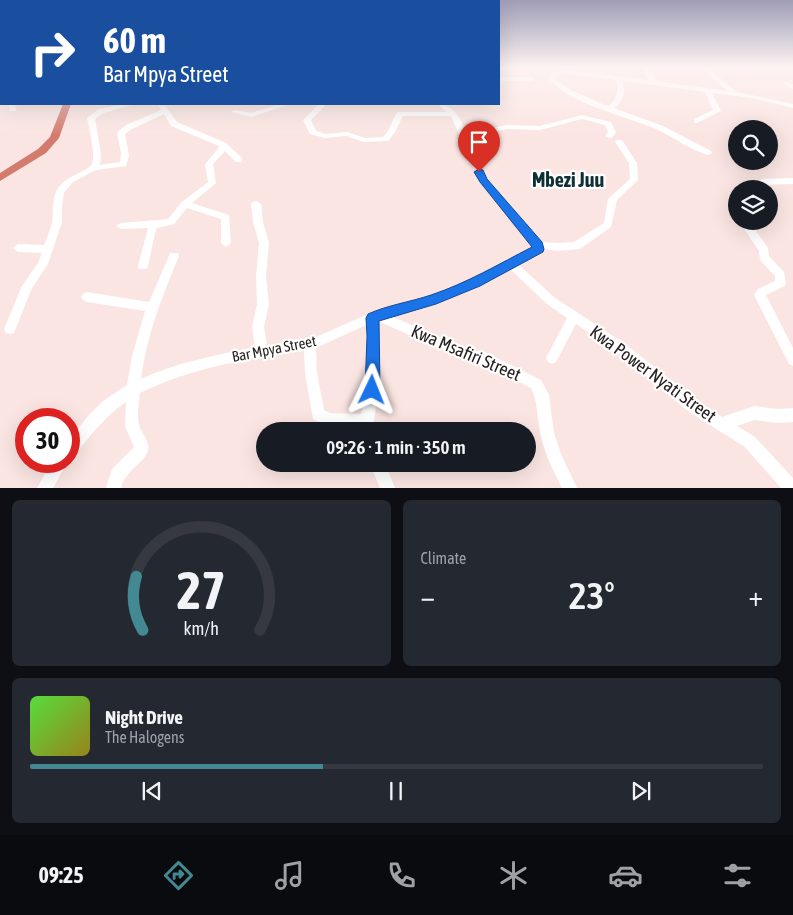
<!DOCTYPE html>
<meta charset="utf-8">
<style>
:root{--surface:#171b24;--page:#242831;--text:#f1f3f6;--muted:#9ea1a6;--line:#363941;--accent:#438993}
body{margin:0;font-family:"Asap Condensed",sans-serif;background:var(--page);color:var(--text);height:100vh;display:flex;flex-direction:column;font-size:19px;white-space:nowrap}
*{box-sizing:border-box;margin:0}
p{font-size:16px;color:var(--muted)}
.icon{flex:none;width:28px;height:28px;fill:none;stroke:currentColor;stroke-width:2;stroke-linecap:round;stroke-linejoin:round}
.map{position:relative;height:488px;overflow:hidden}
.drawer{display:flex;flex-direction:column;gap:12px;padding:12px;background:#0d0f14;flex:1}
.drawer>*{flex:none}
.banner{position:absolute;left:0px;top:0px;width:500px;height:105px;box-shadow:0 5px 20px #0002;background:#1a4fa0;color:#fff;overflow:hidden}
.buttons{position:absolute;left:728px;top:120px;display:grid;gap:10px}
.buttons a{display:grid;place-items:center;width:50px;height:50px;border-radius:50%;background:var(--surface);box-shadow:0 5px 20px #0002;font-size:25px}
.speed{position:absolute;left:15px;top:408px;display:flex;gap:10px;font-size:25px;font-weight:700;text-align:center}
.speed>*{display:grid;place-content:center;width:65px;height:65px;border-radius:50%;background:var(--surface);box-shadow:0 5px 20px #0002;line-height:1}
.speed .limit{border:8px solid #d22;background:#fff;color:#111}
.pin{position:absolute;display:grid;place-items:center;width:42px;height:42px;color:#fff;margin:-51px -21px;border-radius:50% 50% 50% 0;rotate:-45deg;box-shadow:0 0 5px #0007}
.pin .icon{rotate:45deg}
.me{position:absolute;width:55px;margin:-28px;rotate:2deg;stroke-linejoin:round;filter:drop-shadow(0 0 4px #0008)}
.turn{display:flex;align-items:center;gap:18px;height:105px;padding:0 20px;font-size:22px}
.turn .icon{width:65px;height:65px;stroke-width:2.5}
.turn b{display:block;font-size:35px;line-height:42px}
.big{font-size:38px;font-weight:600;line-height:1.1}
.drawer .widget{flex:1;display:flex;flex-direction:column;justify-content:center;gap:8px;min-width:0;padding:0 18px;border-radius:8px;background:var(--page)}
.drawer .dial{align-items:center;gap:0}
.dial svg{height:130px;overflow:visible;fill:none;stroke:var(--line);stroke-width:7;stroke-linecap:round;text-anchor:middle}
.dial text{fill:var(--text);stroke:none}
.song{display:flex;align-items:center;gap:15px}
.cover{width:60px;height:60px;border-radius:8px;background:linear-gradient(135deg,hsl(110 70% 55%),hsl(50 70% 35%))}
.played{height:5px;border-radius:2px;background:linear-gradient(90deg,var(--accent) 40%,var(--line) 40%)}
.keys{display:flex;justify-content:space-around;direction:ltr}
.heat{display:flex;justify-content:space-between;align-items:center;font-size:28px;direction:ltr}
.drawer .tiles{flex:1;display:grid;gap:12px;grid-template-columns:1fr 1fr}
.widget:last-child{grid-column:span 2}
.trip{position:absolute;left:256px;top:422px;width:280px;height:50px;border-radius:25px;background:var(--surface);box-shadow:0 5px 20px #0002;font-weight:600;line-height:50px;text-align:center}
.tabs{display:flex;height:80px;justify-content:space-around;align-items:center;background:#090b0e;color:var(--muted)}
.tabs .icon{width:35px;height:35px}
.tabs .current{color:var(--accent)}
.tabs b{font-size:22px;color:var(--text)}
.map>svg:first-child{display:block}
</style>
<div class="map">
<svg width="793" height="488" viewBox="0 0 793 488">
<rect width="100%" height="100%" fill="#fae5e2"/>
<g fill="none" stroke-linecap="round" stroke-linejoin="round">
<path fill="#d37b6e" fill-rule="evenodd" d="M63,104H71L59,138L46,153L0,181V173L38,149L50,137Z"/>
<path fill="#fff" fill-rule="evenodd" d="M642,67H648L656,81L727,91L700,67H707L737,92L793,104V108L751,98L712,93L721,111L697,123H694V119L713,110L705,92L623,81C625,93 624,101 614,108L663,126L711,151L712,153L708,155C690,150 674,137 656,129C626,116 569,104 549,79L553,72L567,70L648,80ZM567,74L616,80C618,92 618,100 607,106L571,90L555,79L557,75Z
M499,77H532L535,79L532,81H499Z
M0,82H1V87H0Z
M784,82H788L793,84V89L784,84Z
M9,104H15L16,111H10Z
M123,104H135L104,113L95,119L101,154L100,165L120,162L121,153L117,133L126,125L161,110L158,104H164L177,122L226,143L242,158V162H236L225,151L213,164L216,183L192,203L229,215L231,243L226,247L221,243V219L187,208L174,224L157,228L155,233L148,266L147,269H139L138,266L148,228L121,229L116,226L121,223L168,219L182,202L208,182L205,164L217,150L219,146L171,126L164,114L132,129L125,134L129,156L126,166L96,170L73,182L64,193L62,206V222L48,264L32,288L14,333L10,334L6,333L4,329L22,286L38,263L42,253L18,252L13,248L18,244L44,245C47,238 50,230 52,223C54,213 51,202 56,192C63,175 89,172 92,164C96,154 89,129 87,118L99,109Z
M280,104H291L251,117L231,112L235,110L251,113Z
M317,104H323L325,106L311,120L316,131L326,134L347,132L365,138L383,137C391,130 391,120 398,112H446L438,104C454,104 461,120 467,133L507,125L540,126L582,115L611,122L616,132L612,138H609L605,136L608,132L605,125L582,119L540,130L507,129L468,137L487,179L541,242L558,243L574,242L604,223L608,199L630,179L629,163L615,142L616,140H622L637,163L638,180L617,200L611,227L580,249L558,251L542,249L541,254L519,265L555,298L624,343L699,402L722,417L754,406L778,409L793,408V422L778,423L754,420L737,426L755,437L793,478V488H781L745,447L689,412L616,351L576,324L556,362L552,364L548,362L546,358L567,318L547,304L510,269L480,285L436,303L391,316L469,350L485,352L541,380L549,395L554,433L561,454L577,488H562C553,470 543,451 540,431C537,417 538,402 531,388L480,362L465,360L378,321L379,381L374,421L375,431H361V428L329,427L313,419L305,373L304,351C248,358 190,368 140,393C139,403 136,418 140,428C143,434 150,443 148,450C146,462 125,470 121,488H106L112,469L134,447L125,426L126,402C105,416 90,436 74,456L69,458V440L88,416L103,401L127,385L132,356L145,311L87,302L83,300L81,297L83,294L87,292L149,302L169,256L170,253H178L179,256C162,297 147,334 141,379C177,362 217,355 255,347L252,327L257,304L256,276L259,243L253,222L251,204L253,202L256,201L261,204L263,222L269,243L266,276L269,304L264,327L267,345L309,340L373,312L430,296L472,279L532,249L533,246L479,180L451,116H403L395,132L388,141L364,142L346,136L325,138L310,134L303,120L317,106ZM366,325L367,381L361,414L330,413L324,410L317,373L316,348Z
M793,178V184L764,185L759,189H749L762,179Z
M739,221H749L768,248L769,256L784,272L786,283L785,286L766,295L793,348V366L789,364L754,295L758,289L775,281V276L760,260L759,251Z
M52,461H68L53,488H37Z
M370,464H385L395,488H380Z"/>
</g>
<linearGradient id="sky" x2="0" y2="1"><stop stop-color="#9f9db7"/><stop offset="0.5" stop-color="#fdf3f2"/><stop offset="1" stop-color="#fdf3f2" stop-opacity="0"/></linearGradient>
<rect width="793" height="135" fill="url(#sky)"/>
<path fill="#1a73e8" stroke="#114b97" d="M479,169L483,170L487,179L542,242L544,249L543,252L480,286L436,304L379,321L380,390L377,395L372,397L367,395L365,390L367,336L366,318L368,314C388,305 410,302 431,295C467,283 499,264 532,247L480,182L474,172Z"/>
<g text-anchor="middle" stroke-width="4.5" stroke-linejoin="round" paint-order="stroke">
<g font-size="15" fill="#282120" stroke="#fff">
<text transform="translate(274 349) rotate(-11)" y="5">Bar Mpya Street</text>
</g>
<g font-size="18" fill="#282120" stroke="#fff">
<text transform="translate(466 353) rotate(23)" y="6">Kwa Msafiri Street</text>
<text transform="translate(653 374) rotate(36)" y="6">Kwa Power Nyati Street</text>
</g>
<g font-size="20" font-weight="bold" fill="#0d3035" stroke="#fff">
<text x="568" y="187">Mbezi Juu</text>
</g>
</g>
</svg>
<div class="buttons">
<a><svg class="icon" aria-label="search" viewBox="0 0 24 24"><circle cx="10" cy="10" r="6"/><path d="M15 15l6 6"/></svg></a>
<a><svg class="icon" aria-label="layers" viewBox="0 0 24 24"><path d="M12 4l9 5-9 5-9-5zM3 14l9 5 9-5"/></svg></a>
</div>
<div class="speed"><div class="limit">30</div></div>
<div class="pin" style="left:479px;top:172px;background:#d93025"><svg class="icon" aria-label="arrive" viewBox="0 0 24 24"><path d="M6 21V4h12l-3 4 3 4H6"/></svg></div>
<svg class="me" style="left:372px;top:390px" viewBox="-20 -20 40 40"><path d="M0-17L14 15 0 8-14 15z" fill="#1a73e8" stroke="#fff" stroke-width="4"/></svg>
<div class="trip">09:26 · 1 min · 350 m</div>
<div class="banner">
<div class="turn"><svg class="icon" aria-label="right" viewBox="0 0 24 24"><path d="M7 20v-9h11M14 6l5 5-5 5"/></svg><div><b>60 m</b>Bar Mpya Street</div></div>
</div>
</div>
<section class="drawer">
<div class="tiles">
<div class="widget dial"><svg viewBox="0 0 100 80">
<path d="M14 69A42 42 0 1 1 86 69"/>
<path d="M14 69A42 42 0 0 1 10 36" stroke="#438993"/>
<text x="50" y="56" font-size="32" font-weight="700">27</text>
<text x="50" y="72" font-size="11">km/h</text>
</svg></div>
<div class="widget"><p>Climate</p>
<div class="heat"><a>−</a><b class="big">23°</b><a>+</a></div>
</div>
<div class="widget">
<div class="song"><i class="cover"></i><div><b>Night Drive</b><p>The Halogens</p></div></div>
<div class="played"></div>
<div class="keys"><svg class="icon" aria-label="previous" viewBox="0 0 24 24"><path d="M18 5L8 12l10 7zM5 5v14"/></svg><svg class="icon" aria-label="pause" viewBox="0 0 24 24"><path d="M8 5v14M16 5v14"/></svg><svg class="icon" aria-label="next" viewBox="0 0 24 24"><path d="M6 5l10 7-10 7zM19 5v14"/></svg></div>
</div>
</div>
</section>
<nav class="tabs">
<b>09:25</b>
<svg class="icon current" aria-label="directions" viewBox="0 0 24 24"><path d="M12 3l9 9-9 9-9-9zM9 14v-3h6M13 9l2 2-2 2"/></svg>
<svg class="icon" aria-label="music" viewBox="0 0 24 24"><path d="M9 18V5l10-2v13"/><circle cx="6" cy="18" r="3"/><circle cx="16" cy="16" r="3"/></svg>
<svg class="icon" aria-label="phone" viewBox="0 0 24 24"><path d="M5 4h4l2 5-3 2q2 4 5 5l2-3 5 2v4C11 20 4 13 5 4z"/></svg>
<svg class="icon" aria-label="climate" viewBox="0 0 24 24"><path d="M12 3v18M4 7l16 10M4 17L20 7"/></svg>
<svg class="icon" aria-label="car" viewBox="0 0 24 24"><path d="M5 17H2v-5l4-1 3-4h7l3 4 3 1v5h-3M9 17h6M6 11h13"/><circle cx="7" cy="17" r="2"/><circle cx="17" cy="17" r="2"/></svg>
<svg class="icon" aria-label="filters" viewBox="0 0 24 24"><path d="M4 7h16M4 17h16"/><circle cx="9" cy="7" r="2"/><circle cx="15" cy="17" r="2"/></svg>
</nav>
